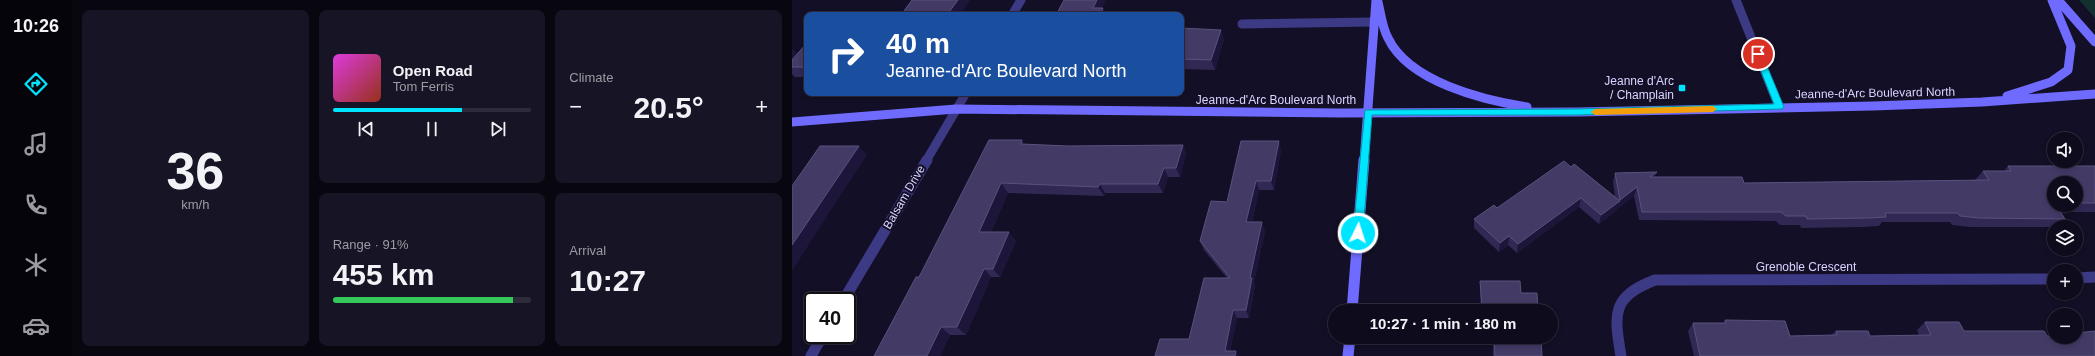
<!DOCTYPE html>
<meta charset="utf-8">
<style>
:root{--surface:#0e0b1c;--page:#171425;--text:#f1f3f6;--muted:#9b9ba3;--line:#2e2b3b;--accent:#00e5ff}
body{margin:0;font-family:Helvetica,sans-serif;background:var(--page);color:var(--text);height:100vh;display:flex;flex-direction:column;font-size:15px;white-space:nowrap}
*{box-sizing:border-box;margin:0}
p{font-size:13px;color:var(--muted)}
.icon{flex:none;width:22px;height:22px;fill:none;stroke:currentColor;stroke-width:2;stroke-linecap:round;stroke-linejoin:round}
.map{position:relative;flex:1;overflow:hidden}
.panel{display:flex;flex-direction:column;gap:10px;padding:10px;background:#08060f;width:720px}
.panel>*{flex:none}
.hud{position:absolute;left:12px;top:12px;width:380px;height:84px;border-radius:8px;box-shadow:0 2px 6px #0003,0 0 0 1px var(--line);background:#1a4fa0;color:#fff;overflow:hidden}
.controls{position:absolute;left:1255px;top:132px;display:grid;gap:8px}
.controls a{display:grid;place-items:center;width:36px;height:36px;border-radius:50%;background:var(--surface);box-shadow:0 2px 6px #0003,0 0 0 1px var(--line);font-size:20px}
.speed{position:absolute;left:12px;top:292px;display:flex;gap:8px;font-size:20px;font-weight:700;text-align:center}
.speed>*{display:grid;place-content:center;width:52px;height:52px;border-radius:50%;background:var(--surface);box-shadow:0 2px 6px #0003,0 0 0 1px var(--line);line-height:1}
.speed .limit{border:2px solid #111;border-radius:6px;background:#fff;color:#111}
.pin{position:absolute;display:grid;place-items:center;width:34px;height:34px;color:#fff;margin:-17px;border:2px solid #fff;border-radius:50%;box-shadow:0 1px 4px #0007}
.me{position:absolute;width:44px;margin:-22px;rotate:4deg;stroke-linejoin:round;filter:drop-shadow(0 0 3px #0008)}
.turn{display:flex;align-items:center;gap:14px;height:84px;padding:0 16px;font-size:18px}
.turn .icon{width:52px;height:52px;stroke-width:2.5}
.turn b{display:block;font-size:28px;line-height:34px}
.big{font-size:30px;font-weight:700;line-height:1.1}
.panel .tile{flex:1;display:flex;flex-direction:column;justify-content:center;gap:6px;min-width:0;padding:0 14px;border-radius:8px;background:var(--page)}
.panel .dial{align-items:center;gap:0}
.dial b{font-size:52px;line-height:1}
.song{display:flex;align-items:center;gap:12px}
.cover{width:48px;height:48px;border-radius:6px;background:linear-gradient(135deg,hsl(300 70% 55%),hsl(10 70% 35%))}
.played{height:4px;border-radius:2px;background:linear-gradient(90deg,var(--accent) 65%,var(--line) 65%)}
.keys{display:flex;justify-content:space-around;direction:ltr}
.heat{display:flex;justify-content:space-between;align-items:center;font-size:22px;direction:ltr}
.charge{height:6px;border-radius:3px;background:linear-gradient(90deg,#34c759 91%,var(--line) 0)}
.panel .tiles{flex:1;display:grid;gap:10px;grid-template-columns:repeat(3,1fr)}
.tile:first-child{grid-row:span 2}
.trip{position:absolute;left:536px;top:304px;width:230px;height:40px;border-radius:20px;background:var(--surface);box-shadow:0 2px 6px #0003,0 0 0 1px var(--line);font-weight:700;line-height:40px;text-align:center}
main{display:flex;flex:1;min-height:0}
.tab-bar{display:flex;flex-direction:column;width:72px;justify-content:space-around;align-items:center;background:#06040b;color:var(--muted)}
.tab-bar .icon{width:28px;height:28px}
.tab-bar .current{color:var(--accent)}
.tab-bar b{font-size:18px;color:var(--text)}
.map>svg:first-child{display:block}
</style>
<main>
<nav class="tab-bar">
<b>10:26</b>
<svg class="icon current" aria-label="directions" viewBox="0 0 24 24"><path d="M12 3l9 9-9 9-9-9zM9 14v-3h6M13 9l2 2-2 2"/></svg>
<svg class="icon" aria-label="music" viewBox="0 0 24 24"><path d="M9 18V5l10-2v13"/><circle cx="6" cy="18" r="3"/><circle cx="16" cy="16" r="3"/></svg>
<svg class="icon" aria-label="phone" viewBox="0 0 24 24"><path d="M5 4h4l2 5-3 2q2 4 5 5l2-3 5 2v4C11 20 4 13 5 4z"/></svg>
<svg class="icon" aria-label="climate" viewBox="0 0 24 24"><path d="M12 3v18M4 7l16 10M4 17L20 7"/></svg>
<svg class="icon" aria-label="car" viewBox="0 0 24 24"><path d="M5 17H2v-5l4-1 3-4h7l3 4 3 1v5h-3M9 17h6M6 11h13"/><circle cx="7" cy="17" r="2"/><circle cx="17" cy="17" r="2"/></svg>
</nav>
<section class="panel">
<div class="tiles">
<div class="tile dial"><b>36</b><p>km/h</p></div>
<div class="tile">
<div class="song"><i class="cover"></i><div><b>Open Road</b><p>Tom Ferris</p></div></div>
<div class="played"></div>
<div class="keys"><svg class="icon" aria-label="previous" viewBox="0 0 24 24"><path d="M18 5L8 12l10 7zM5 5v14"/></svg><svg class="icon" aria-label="pause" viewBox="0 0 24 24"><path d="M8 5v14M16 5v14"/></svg><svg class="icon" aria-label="next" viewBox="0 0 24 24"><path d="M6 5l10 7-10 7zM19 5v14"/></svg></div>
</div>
<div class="tile"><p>Climate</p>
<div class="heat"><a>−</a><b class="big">20.5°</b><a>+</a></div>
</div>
<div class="tile"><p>Range · 91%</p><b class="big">455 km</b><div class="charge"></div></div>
<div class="tile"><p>Arrival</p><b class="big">10:27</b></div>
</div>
</section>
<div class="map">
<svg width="1303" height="356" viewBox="0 0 1303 356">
<rect width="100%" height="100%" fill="#130f26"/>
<path fill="#12302f" d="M1287,0H1303V18Z"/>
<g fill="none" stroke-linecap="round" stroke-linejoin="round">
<path stroke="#3d3a85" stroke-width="9" d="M450,24L581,22"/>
<path stroke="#3d3a85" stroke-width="9" d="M944,0L987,107
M220,15L229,0
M134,161L174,93"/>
<path stroke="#3d3a85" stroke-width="11" d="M1284,278L1303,277
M51,301L135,160
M19,356L31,335
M829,356C822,314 819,297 863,280L1262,279"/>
<path stroke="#6f6bff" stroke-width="9" d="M1266,0L1303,42
M586,2C589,14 590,27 596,38C617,82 691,100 735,107
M1215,96L1259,82L1276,70L1279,46L1260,0
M0,122L164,109L549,113L785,112L1081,106L1190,102L1303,94
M572,161L584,0"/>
<path stroke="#6f6bff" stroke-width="11" d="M560,311L572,160
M556,356L558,337"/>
</g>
<path fill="#312854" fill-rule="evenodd" d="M389,28L432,39L423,70L389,69Z
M15,44V77H3L0,74V49L5,54Z
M233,144L276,146L391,145L394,154L388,177H376L371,193H313L312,196L216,193L199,232L224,241L208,277H199L174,335H158L148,356L127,277Z
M489,150L482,190H467L460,222L473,231L462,282L463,286L457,318H445L438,351L447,356L397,339L435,278L412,250L408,241L435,202Z
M1216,166H1303V212H1269L1273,219L1262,227H1178L1160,225L1158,222H1090L1087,226L1070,227L1009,228L1008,225H988L984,221L847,220L842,196L825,209V208V210L807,224L787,207L725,253L716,245L707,252L682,228V219L705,208L779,167L823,197L821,182L823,173L865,172L863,177L952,183L1183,180L1191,171H1212ZM1262,183H1284V205H1262Z
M688,281L729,293L746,311H689L688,290Z
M933,320L998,336L1039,335L1044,331L1078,336L1127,335L1125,330L1133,322L1172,331L1255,336L1303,356H902L896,331L901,323H932Z
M696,337H749L750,356H701V338H696Z"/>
<path fill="#1d163a" d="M166,0H178L168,15H155Z
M305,0H314L307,15L301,8Z
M311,8L314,15H308Z
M429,30L432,39L423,70L419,60Z
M0,49L9,59L0,67Z
M230,140L237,150L229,144Z
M487,141L489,150L482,190L479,181Z
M391,145L394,154L388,177L384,168Z
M67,146L75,155L46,199L0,271V245Z
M372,168L376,177L371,193L366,184Z
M865,172L862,181L858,177Z
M464,181L467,190L458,231L454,222Z
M209,183L216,193L195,241L187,232Z
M308,184L313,193L312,196L306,187Z
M845,187L842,196L825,209L828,200Z
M789,198L787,207L725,253L726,244Z
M828,201L825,210L807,224L809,215Z
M470,222L473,231L462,282L463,286L457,318L454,310L458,278Z
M217,232L224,241L208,277L201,269Z
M717,236L716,245L707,252L708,243Z
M192,269L199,277L174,335L165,327Z
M441,310L445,318L437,356L433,351Z
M149,327L158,335L148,356H135Z
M444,351L447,356H443Z"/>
<path fill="#433a66" stroke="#5a527e" d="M120,0H166L155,15H109Z
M272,0H305L301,8H311L308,15H264Z
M389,28L429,30L419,60L389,59Z
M14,44H15V67H0V60Z
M197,140H230L229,144L276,146L391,145L384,168H372L366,184H308L306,187L209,183L187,232H217L201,269H192L165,327H149L135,356H82L124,277H127Z
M449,141H487L479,181H464L454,222H470L458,278H460L454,310H441L433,351H444L443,356H363L368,339H397L412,278H438L408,241L419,201L435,202Z
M28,146H67L0,245V186Z
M772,161L779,167L782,164L828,201L809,215L789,198L726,244L717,236L708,243L682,219L702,205L705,208Z
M1216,166H1303V203H1284V183H1262V205H1264L1273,219L1187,218L1168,216L1166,213H1093L1094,217L1077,218L1015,219L1014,216H994L989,212H850L845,187L828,200L823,173L865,172L858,177H950L952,183L1197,180L1191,171H1219Z
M688,281H728L729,293H745L746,311H696L695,307H690Z
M933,320L993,321L998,336L1045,335L1044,331H1076L1078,336L1139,335L1133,322H1167L1172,331H1252L1255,336H1262V337H1284V333L1303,331V356H908L901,323H934Z
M702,337H749L750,356H703Z"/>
<path fill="#00e5ff" stroke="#0095a6" d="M966,51L970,54L992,107L990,109L785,115H580L571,233L566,237L561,233L573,110L785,109L982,104L962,54Z"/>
<path fill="#f59e0b" d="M921,106L925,109L921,112L803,115L799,112L803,109Z"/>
<rect fill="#00e5ff" stroke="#130f26" stroke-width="1.5" x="886" y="84" width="8" height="8" rx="2"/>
<g text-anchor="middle" stroke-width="4" stroke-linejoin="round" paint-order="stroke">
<g font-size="12" fill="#d9d4ff" stroke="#130f26" text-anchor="end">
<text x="882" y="85">Jeanne d'Arc<tspan x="882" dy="14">/ Champlain</tspan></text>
</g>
<g font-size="12" fill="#d9d4ff" stroke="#130f26">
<text transform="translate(1083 93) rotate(-1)" y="4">Jeanne-d'Arc Boulevard North</text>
<text x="484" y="104">Jeanne-d'Arc Boulevard North</text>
<text transform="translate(112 197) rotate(-60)" y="4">Balsam Drive</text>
<text x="1014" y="271">Grenoble Crescent</text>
</g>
</g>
</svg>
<div class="controls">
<a><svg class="icon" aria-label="sound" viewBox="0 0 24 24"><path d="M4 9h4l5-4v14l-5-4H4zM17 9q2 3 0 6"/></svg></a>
<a><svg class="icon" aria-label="search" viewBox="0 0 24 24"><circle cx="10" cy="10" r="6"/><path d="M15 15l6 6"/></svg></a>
<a><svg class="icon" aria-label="layers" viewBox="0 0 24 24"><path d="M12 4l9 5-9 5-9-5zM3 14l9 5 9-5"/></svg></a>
<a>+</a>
<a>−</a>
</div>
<div class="speed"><div class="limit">40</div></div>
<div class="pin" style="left:966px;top:54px;background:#d93025"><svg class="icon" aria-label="arrive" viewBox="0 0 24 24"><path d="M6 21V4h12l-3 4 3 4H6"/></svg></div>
<svg class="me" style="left:566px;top:233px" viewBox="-20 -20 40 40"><circle r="17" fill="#00e5ff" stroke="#fff" stroke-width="3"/><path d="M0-11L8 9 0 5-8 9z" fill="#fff"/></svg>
<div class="trip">10:27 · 1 min · 180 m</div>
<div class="hud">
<div class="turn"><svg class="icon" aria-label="right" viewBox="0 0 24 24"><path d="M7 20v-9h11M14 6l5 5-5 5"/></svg><div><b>40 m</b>Jeanne-d'Arc Boulevard North</div></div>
</div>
</div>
</main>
